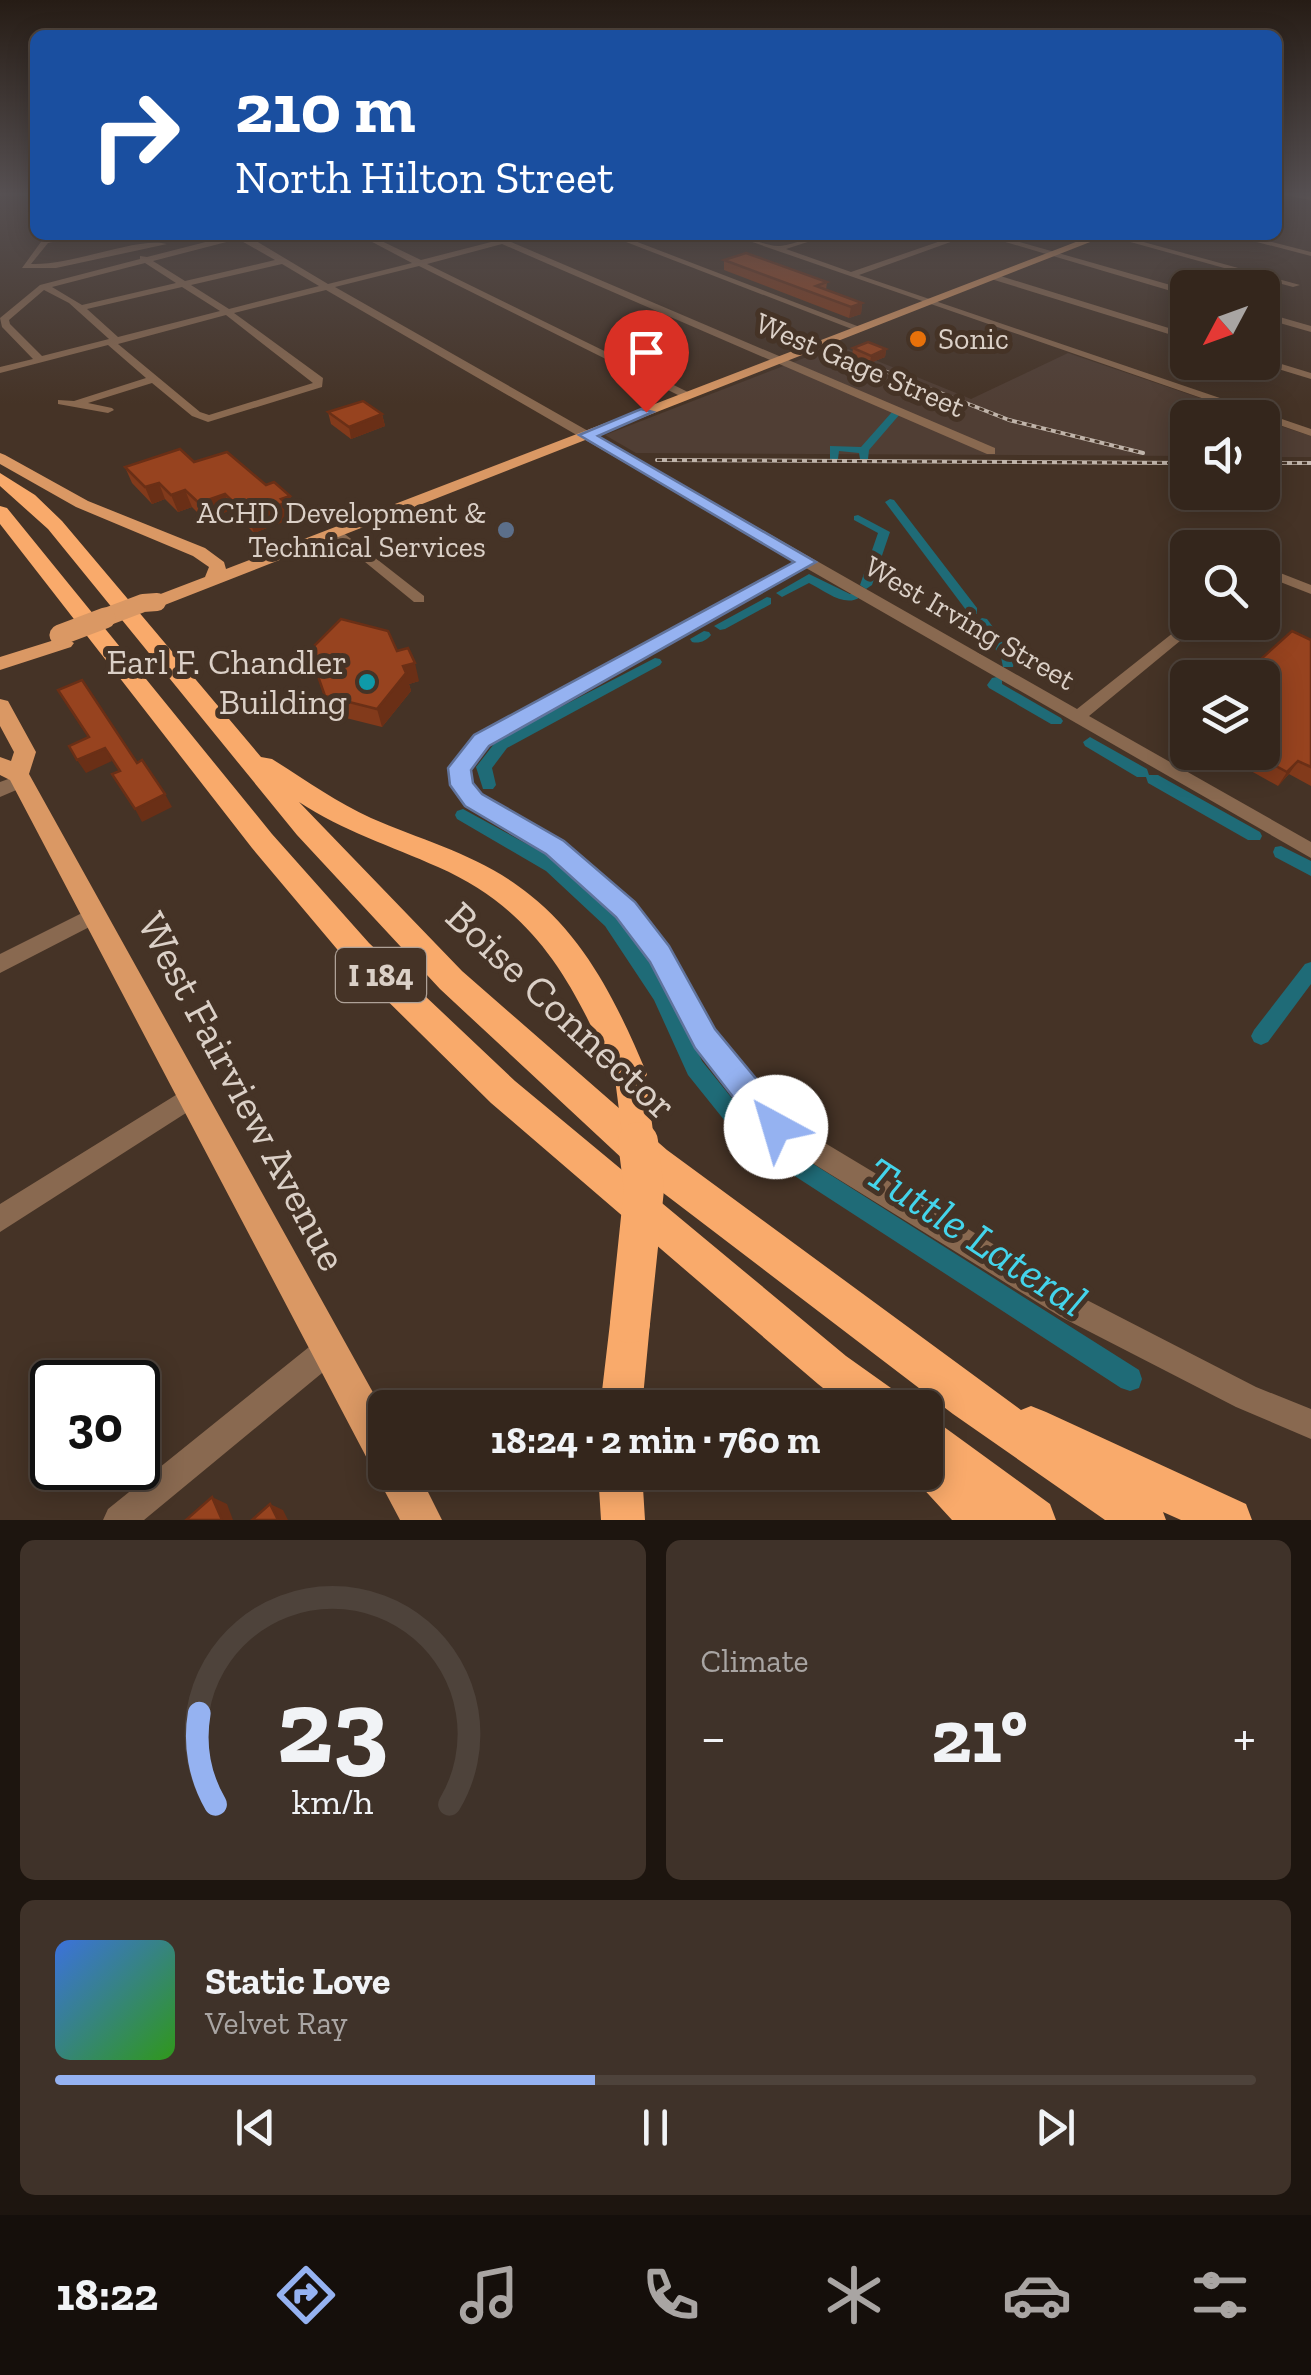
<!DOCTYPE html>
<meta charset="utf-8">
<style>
:root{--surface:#34261c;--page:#3f3229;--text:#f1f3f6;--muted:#a9a5a3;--line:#4e433b;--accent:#95b2f1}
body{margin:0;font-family:"Zilla Slab",serif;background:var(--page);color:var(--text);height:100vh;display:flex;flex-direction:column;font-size:38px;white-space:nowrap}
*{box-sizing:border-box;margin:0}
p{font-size:32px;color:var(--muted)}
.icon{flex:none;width:55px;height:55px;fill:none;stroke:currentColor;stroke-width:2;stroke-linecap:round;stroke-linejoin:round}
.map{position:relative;height:1520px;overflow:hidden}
.side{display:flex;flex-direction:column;gap:20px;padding:20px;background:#1d150f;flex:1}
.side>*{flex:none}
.guide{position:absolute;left:30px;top:30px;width:1252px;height:210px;border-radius:15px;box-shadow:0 5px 25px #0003,0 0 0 2px var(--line);background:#1a4fa0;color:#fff;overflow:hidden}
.needle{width:65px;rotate:229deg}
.fabs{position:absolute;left:1170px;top:270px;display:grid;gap:20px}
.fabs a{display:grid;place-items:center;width:110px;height:110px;border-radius:15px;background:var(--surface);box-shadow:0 5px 25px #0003,0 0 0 2px var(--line);font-size:50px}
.speed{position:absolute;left:30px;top:1360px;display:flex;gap:20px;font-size:50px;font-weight:700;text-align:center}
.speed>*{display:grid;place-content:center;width:130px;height:130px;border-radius:50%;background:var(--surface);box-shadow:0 5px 25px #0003,0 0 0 2px var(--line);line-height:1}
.speed .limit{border:5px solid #111;border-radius:15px;background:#fff;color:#111}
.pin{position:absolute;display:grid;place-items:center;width:85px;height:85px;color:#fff;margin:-102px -42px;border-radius:50% 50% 50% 0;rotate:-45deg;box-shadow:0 0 10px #0007}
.pin .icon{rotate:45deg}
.me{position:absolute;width:110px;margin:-55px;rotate:321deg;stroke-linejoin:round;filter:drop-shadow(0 0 8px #0008)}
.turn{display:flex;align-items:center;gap:35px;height:210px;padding:0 40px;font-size:45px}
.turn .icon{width:130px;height:130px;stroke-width:2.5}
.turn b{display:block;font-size:70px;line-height:85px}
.big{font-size:75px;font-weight:700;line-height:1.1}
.side .widget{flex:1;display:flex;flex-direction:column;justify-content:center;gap:15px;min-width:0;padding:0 35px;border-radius:15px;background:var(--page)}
.side .dial{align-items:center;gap:0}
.dial svg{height:260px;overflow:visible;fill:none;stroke:var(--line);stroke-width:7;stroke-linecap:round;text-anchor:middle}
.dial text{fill:var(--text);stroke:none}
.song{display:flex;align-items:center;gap:30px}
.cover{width:120px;height:120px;border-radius:15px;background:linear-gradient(135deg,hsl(220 70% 55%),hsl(110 70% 35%))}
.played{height:10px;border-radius:5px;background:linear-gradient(90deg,var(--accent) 45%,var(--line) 45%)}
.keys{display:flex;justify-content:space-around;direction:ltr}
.heat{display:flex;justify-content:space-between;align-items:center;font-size:55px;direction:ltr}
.side .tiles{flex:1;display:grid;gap:20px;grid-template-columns:1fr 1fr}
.widget:last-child{grid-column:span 2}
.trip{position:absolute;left:368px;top:1390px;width:575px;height:100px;border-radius:15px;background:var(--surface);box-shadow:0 5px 25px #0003,0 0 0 2px var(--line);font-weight:700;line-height:100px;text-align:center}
.dock{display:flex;height:160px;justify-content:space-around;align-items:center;background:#150f0b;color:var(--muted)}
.dock .icon{width:70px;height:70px}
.dock .active{color:var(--accent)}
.dock b{font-size:45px;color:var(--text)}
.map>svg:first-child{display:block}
</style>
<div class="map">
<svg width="1311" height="1520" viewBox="0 0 1311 1520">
<rect width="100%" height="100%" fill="#453326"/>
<path fill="#503e34" d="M838,345L971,399L1068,353L1256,417L1188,418L1187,456L636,453L605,435Z
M1262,420L1311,436V457H1263Z"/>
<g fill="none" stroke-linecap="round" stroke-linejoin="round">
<path fill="#1f6b77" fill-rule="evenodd" d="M892,412L900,414L869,450L868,459H860L859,453L839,451L838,459H830V446L861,447Z
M890,499L894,500L977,608V614H969L885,502Z
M858,515L890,532L872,585L866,589L860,585L878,533L854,520V516Z
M809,574L850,594H858L860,597C845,608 825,591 809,583L782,597L776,593Z
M767,597L771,598V604L725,629L720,630L714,626Z
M982,618L987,619L1015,657L1013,667H1003L1001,657L976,622Z
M704,631L709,632L711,635C706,641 699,644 692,642L690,639Z
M655,658L660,659L662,662L660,665L507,748L492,768L496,785L493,789H483L476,767L497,740Z
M997,677L1002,678V684L1061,718L1063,721L1061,724H1051L989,688L987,685L992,678Z
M1090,737L1147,769L1149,775H1158L1260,832L1262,836L1260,840H1248L1148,783L1146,777H1137L1085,746L1083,742Z
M463,809L558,861L617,916L668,989L702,1061L755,1127L1139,1370L1142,1379L1139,1388L1130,1391L1121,1388L741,1141L688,1075L654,1000L605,926L546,871L457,819L455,815L457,811Z
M1281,846L1311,861V876L1275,857L1273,852L1275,847Z
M1311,962V984L1268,1042L1261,1045L1254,1042L1251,1036L1254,1030L1305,964Z"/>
<path fill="#896950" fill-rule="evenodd" d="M1278,192L1311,196V200L1278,194Z
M46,235H54L52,237L81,235L48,243L31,264C71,266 138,236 167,244L56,268H22Z
M233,235H246L328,284L412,263L359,235H369L421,260L495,241L483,235L504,239L534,235L511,242L995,448V454H987L502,244L427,264L692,394V398H684L419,266L335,287L1077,709L1188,621L1203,622L1089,716L1311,842V858L806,568L488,745L468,769L470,783L479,795L562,843L633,904L667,948L713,1031L785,1119L1081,1297L1256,1387L1311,1409V1439L1236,1407L1061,1317L767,1135L697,1045L653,960L619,916L548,853L467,805L452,785L450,768L476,737L796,562L326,290L234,313L323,378L322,387L208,422L192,416L152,383L88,403L112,408L114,410L108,413L58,404V400L74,401L146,378L108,345L0,373V367L33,359L2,327L0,318L40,285L140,259V256L147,257ZM238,239L275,260L185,281L153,261ZM145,263L176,283L82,305L52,287ZM282,264L319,286L229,309L191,285ZM182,287L220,311L118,337L87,309ZM44,290L69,303L109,339L42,356L10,324L9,320ZM226,315L313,383L209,415L200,412L118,344Z
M608,235H619L865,329L857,331Z
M732,235C748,235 765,247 780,246C797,244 811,235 829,235L786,249L851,272L958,235H970L859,275L1311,429V436Z
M982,235H995L1188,290V296Z
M1105,235H1118L1300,285L1293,287Z
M1230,235H1244L1311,252V256Z
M994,274L1188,334V340L991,279Z
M1262,312L1311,326V332L1262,318Z
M1262,358L1311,373V379L1258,363L1262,362Z
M337,528L424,596V602H414L332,535V529Z
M1262,566L1311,585V594L1262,575Z
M22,774L31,780L28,785L0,797V782Z
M94,907L101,909L104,915L101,921L0,973V954Z
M192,1085L200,1088L204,1096L200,1104L0,1232V1204Z
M329,1335L339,1339L343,1349L339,1359L144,1520H103L108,1509L319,1339Z"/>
<path fill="#da9864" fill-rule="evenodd" d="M1094,235H1108L157,608L148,602L150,598L205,577L209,567L193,556L76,507L0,464V453L5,455L88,501L205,548L224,562L226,569Z
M64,637L74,643L71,647L0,670V657Z
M0,699L8,701L36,752L29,774L385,1414V1472H418L442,1520H400L382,1486L378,1468L371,1466L10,780L0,775V757L11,761L14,752L0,726Z"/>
<path fill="#f9aa6b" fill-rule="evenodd" d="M0,473L35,495L62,521L261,757L272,759C304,779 336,802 371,818C426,842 483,856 530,895C588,941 619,1008 647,1074L642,1085L630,1090L618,1085C576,989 540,912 438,867C391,846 343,831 299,802L462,971L667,1150L1021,1410L1031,1406L1046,1412L1246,1504L1252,1520H1181L1163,1512L1166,1520H1105L953,1414L641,1176L440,989L297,835L48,529L0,486Z
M0,506L7,508L272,834L369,943L515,1081L846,1356L898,1393L904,1408H848L818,1384L491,1103L347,961L252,848L0,524Z
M630,1303L644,1309L650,1323L642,1408H600L610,1323L616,1309Z
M925,1418L940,1424L1050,1504L1056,1520H952L908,1472H925Z
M598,1472H642L645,1520H601Z"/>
<defs>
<path id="rail" d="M877,368L1009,420L1143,453
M657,460L1188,463
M1262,463H1311"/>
</defs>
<use href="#rail" stroke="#c0b4aa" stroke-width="4"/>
<use href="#rail" stroke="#453326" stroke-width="2.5" stroke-dasharray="5" stroke-linecap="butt"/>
<path stroke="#da9864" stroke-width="18" d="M98,620L143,603L157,602"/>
<path stroke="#da9864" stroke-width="21" d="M60,635L105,618"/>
<path stroke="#f9aa6b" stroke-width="31" d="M630,1074L639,1144"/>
<path stroke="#f9aa6b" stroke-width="40" d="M630,1323L644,1189L638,1142"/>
</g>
<path fill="#823a1b" d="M724,260L827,282L826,290L862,303L861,314L849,318L724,270Z
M853,348L886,349L885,357L870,363L852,356Z
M328,412L382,414L385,426L351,439L331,424Z
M194,462L290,496L295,512L289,515L290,519L254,533L231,510L205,520L192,507L178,512L165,499L152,504L132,483L125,467Z
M1311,640V786L1289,774L1278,786L1217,752H1262Z
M309,651L419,681L409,684L411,691L382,727L330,714Z"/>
<path fill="#6a2f16" d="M862,303L861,314L849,318L851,307Z
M886,349L885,357L870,363L871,356Z
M382,414L385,426L351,439L349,427Z
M159,483L165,499L152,504L145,487Z
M185,490L192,507L178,512L171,495Z
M225,494L231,510L205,520L199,503Z
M290,496L295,512L289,515L290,519L254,533L248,516Z
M415,663L419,681L409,684L411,691L382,727L377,709L403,666Z
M105,748L112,761L86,773L77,760Z
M1298,761L1289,774L1278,786L1287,772Z
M165,794L172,807L142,822L135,809Z
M212,1497L227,1504L233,1520H222Z
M270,1504L283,1510L288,1520H278Z"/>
<path fill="#97431f" stroke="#6a2f16" stroke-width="2.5" d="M746,253L827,282L816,286L862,303L851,307L724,260Z
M868,342L886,349L871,356L853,348Z
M363,401L382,414L349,427L328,412Z
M180,449L194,462L227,452L266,485L274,482L290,496L281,499L285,503L248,516L225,494L199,503L185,490L171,495L159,483L145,487L125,467Z
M341,619L388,631L397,651L408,648L415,663L403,666L406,673L377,709L325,696L309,651Z
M1292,631L1311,640V767L1298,761L1287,772L1250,752H1262V678H1240Z
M82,680L137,763L142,760L165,794L135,809L112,774L120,771L105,748L77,760L69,746L89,737L58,690Z
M212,1497L222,1520H186Z
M270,1504L278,1520H252Z"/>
<linearGradient id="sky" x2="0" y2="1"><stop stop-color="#261c15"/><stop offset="0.48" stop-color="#565052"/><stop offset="1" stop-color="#565052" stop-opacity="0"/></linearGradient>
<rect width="1311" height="404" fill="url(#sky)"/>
<path fill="#95b2f1" stroke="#61749d" stroke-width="2.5" d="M641,409L653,412L598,436L816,562L489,746L471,770L473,783L482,794L564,841L635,902L669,946L715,1029L787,1116L792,1127L787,1138L776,1143L765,1138L695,1048L650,962L616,917L546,854L465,806L450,785L448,768L474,735L794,562L579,435Z"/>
<circle fill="#e8710a" stroke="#453326" stroke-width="4" cx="918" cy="339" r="10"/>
<circle fill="#5c6f8a" stroke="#453326" stroke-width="4" cx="506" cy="530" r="10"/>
<circle fill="#0f9aa8" stroke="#453326" stroke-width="4" cx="367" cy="682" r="10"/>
<g text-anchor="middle" stroke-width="10" stroke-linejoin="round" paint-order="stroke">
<g font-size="30" fill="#dbd0c7" stroke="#453326" text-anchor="start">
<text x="938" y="349">Sonic</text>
<text x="486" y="523" text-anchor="end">ACHD Development &amp;<tspan x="486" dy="34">Technical Services</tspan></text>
</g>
<g font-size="30" fill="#dbd0c7" stroke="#453326">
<text transform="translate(860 365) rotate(23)" y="10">West Gage Street</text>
<text transform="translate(970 623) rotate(30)" y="10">West Irving Street</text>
</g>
<rect fill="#453326" stroke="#aea197" stroke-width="2.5" x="336" y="948" width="90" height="54" rx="8"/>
<g font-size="32" font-weight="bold" fill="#dbd0c7">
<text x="381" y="986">I 184</text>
</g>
<g font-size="35" fill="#dbd0c7" stroke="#453326" text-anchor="end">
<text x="347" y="674">Earl F. Chandler<tspan x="347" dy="40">Building</tspan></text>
</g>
<g font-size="42" fill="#dbd0c7" stroke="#453326">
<text transform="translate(562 1010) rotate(43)" y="15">Boise Connector</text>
<text transform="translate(243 1091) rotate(62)" y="15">West Fairview Avenue</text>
</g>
<g font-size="45" font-style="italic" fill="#44d4eb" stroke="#453326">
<text transform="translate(977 1236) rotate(33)" y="16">Tuttle Lateral</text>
</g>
</g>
</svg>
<div class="fabs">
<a><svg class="needle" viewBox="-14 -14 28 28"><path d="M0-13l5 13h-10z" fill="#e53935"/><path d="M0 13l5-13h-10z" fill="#a9a5a3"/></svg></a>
<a><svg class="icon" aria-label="sound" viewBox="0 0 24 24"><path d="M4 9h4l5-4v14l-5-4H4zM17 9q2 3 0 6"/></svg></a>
<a><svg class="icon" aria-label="search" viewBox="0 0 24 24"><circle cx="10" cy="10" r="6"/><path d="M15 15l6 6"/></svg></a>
<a><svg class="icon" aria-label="layers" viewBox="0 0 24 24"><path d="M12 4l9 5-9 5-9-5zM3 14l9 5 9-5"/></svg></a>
</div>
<div class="speed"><div class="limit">30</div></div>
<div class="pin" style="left:646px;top:412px;background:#d93025"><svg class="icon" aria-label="arrive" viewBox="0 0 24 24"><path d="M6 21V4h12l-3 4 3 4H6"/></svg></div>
<svg class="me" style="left:776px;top:1127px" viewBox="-20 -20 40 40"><circle r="19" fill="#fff"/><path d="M0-13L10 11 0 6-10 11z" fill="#95b2f1"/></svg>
<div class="trip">18:24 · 2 min · 760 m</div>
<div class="guide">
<div class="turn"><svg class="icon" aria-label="right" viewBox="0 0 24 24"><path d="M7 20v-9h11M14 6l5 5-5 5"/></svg><div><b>210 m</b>North Hilton Street</div></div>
</div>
</div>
<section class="side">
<div class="tiles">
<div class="widget dial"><svg viewBox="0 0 100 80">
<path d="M14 69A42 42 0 1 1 86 69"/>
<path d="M14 69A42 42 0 0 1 9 41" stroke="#95b2f1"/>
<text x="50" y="56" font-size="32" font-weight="700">23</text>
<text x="50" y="72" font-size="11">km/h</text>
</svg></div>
<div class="widget"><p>Climate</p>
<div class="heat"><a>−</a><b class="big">21°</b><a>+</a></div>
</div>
<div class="widget">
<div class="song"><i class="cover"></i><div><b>Static Love</b><p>Velvet Ray</p></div></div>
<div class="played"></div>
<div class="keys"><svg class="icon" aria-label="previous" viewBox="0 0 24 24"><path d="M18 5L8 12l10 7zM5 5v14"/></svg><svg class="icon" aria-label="pause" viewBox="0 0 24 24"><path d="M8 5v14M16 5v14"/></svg><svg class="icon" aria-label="next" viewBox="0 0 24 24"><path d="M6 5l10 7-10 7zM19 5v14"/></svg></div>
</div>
</div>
</section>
<nav class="dock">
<b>18:22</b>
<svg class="icon active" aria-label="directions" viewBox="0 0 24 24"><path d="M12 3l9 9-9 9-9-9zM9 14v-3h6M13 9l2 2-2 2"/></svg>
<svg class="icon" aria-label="music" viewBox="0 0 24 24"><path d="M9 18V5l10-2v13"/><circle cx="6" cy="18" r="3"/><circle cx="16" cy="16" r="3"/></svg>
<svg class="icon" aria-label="phone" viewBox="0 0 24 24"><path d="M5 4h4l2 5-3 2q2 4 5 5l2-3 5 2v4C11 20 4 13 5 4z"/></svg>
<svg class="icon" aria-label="climate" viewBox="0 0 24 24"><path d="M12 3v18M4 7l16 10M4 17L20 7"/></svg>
<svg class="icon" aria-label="car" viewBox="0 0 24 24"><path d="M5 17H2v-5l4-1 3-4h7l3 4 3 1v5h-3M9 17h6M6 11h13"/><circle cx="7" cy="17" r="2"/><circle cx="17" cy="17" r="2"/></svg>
<svg class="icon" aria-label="filters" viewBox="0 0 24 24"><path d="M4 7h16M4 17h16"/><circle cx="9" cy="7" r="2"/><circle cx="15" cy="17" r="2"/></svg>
</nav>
